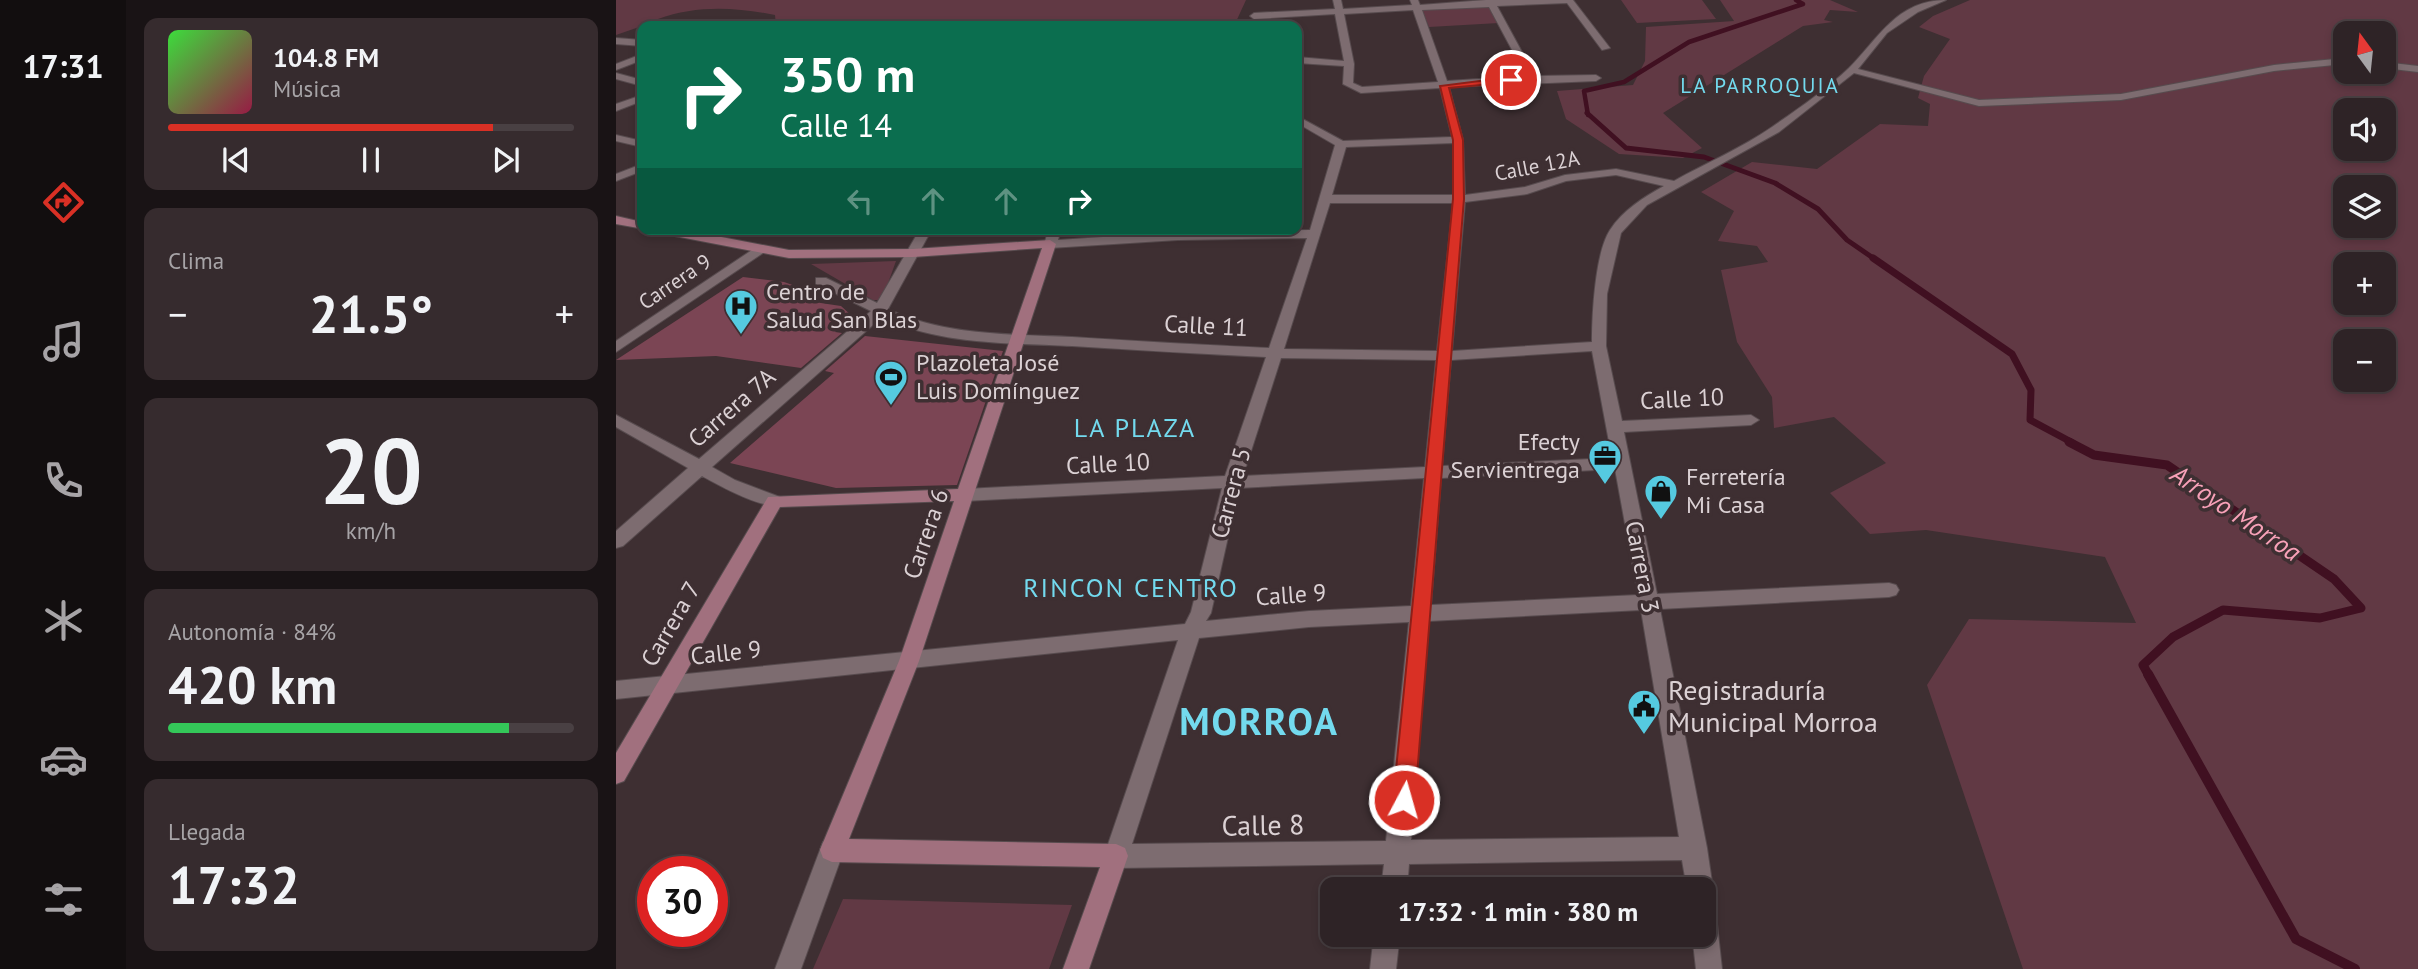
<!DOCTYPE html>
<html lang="es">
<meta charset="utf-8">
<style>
:root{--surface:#2e2326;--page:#362b2e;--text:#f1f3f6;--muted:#a7a4a7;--line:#494043;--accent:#d93025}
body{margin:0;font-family:"PT Sans",sans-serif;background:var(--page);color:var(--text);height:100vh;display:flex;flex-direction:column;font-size:26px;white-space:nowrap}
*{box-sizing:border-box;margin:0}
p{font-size:23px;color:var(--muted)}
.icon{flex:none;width:38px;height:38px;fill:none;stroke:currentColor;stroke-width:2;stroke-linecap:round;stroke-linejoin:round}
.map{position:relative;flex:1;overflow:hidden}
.drawer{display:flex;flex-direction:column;gap:18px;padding:18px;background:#191315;width:490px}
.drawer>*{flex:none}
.hud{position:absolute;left:21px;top:21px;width:665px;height:214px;border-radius:14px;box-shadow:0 4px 10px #0003,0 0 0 2px var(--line);background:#0b6e4f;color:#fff;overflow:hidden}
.needle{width:46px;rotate:345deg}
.buttons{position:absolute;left:1717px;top:21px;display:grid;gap:14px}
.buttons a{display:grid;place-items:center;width:63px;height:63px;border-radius:14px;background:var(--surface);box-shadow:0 4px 10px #0003,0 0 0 2px var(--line);font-size:35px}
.speed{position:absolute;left:21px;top:856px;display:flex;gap:14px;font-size:35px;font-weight:700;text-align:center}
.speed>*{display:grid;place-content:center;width:91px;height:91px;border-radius:50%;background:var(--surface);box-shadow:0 4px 10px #0003,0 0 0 2px var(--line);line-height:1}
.speed .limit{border:10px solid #d22;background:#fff;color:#111}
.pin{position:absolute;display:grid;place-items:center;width:60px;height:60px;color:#fff;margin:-30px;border:4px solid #fff;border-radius:50%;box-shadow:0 2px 7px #0007}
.me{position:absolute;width:77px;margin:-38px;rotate:6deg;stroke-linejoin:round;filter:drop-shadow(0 0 5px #0008)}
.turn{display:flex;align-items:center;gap:24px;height:147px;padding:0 28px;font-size:32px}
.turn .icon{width:91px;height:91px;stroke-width:2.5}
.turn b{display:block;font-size:49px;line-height:60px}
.lanes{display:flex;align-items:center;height:66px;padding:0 28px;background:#0003;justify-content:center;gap:35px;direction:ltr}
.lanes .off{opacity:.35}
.big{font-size:52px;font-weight:800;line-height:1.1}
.drawer .tile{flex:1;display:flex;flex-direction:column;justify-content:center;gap:10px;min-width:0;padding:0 24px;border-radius:14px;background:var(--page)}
.drawer .dial{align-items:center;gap:0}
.dial b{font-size:91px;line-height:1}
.song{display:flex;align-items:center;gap:21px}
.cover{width:84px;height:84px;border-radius:10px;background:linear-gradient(135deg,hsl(120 70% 55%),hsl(340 70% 35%))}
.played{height:7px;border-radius:4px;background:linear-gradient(90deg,var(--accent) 80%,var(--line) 80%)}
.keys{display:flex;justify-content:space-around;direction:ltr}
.heat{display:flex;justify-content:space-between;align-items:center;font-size:38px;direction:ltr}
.charge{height:10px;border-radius:5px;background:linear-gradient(90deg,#34c759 84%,var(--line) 0)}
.trip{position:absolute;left:704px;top:877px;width:396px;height:70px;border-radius:14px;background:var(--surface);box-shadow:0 4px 10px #0003,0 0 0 2px var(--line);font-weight:800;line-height:70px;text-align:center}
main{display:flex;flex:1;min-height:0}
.tabs{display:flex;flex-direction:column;width:126px;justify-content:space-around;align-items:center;background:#120e0f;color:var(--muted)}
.tabs .icon{width:49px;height:49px}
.tabs .current{color:var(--accent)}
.tabs b{font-size:32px;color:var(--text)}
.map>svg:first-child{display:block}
</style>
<main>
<nav class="tabs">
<b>17:31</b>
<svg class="icon current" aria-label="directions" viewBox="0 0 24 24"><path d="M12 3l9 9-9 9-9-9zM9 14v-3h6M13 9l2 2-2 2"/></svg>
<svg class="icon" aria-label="music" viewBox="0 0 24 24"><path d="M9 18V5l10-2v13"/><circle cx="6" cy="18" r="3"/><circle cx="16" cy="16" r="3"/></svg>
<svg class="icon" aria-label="phone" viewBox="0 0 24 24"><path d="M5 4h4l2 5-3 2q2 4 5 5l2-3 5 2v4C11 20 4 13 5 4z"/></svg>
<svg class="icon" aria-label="climate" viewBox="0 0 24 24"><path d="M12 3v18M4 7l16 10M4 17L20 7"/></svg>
<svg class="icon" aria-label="car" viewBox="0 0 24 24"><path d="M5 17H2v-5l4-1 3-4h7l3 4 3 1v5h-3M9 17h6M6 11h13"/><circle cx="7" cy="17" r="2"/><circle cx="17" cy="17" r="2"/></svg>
<svg class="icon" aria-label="filters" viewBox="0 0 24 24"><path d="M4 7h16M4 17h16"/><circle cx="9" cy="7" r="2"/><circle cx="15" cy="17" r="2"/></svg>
</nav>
<section class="drawer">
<div class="tile">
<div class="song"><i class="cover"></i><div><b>104.8 FM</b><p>Música</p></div></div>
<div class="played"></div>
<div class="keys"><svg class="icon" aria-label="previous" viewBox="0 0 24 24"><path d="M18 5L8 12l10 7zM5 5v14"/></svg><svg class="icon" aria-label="pause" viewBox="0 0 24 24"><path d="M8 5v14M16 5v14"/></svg><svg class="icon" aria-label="next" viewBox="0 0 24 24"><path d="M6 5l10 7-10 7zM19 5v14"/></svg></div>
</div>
<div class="tile"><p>Clima</p>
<div class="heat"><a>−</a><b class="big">21.5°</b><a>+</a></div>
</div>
<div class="tile dial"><b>20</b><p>km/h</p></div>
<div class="tile"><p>Autonomía · 84%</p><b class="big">420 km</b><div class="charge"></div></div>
<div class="tile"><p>Llegada</p><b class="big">17:32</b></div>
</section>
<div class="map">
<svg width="1802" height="969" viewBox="0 0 1802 969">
<rect width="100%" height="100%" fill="#3e2f32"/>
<path fill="#613944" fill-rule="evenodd" d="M0,0H630L618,26H160L159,15C119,7 80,5 42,19L55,23L26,26L0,35Z
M1005,0H1086L1100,19L1021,23Z
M1104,0H1214L1242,12L1214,10L1208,20L1217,22L1187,26L1047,113L1086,148L1067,158L1003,154L950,119L941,91L1017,85L1029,61L1030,27L1118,21Z
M1354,0H1802V969H1407L1311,685L1353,619L1520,623L1489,557L1310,530L1254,534L1214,493L1270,463L1218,417L1158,428L1156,397L1121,342L1105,270L1152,262L1141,246L1102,241L1118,211L1085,192L1136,162L1201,169L1264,124L1312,126L1314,104L1302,98L1308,76L1334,39L1303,27L1317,16ZM1729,33H1768V72H1729ZM1729,110H1768V149H1729ZM1729,187H1768V226H1729ZM1729,264H1768V303H1729ZM1729,341H1768V380H1729Z
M875,6L883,23L813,27L806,10Z
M280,261L266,300H257L195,264Z
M227,899L456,905L433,969H197Z"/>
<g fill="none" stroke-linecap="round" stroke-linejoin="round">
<path stroke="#401021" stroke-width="4.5" d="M972,115L968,91L1008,82L1073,42L1187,4L1180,0"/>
<path stroke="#401021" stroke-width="5" d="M971,113L1010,148L1088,157L1159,183L1202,209L1231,240L1260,260"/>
<path stroke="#401021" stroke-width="7" d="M1257,258L1396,354L1415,390L1414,420L1457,443"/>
<path stroke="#401021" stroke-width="9" d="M1453,442L1478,455L1551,465L1718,579L1745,608L1704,618L1607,610L1557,637L1527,665L1533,676"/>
<path stroke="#401021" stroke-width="10" d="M1532,674L1680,939L1739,969"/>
</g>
<path fill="#7b4554" d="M127,277L168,282L191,290L178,299L225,306L236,316L219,332L226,333L185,368L100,356L0,360Z
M249,336L387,351L341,485L220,488L114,463L218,373L209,371Z"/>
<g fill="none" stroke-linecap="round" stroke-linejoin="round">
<defs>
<path id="street" d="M717,0H725L727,9L796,5L794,0H802L804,5L870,0H957L994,48L986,50L951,3L881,6L919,76L980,75L985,78L980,81L833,87L847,140L849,195L909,187L949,175L1000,169L1058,181C1090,163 1126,148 1156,127C1182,109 1211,89 1233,68C1262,39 1281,0 1330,0L1302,12L1271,33L1242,69L1363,100L1505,94L1658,65L1729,58V64L1658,71L1505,100L1363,106L1238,73L1163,132L1031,205L1005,233L991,294L990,346L1006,421L1135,415L1143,420L1135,425L1008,432L1041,594L1273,583L1280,585L1283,590L1280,595L1273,597L1044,609L1091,848L1097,889L1093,898L1087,900V889H1071L1066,860L793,864L791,889H765L768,864L500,868L491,864L488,856L562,640L0,699V681L569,624L575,612L606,488L349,501L340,495L349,489L609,476L650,357C586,354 521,350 456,346C394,343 323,345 266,317L96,467L119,480L164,497L167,501L164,505C147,510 102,485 86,476L7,546L0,548V531L72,468L0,427V415L83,459L255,311L200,284V278H210L261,303L304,229H316L272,309C328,336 395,334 456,337C522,341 587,345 653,348L691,238L562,240L434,248L428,244L433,229H445L442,240L562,232L694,230L719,145L681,123V116L727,141L836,137L824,88L745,93L727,84L728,66L681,63V57L728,61L719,14L638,19L634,16L638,13L719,9ZM873,7L910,76L831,81L806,10ZM797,10L822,82L746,87L737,83L738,64L728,14ZM837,143V195H716L730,147ZM1000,175L1048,186C1028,197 1007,210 994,230C979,253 976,315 976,342L836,351L849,202L911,194L950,181ZM714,203H837L821,351L668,349ZM976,351L996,458L826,466L835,360ZM665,358L820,360L809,467L627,476ZM999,469L1022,595L815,605L825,478ZM808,478L795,606L693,611L590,621L595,613L623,488ZM1025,610L1063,837L795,840L813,621ZM793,622L770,841L516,844L583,638L693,627Z
M119,21L122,26H108L109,24Z
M0,38L26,40V46L0,44Z
M26,54V60L0,70V64Z
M1768,62L1802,66V72L1768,68Z
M0,73L26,80V86L0,79Z
M26,95V101L0,111V104Z
M0,135L26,141V147L0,141Z
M26,164V171L0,181V174Z
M142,246L149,250L147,253L0,352V341Z
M216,838L225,842L228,850L185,969H159L207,842Z
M1087,902L1096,906L1100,915L1106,969H1080L1076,934H1087Z
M758,934H784L780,969H754Z"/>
<path id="secondary" d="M0,216L26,222L28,229L0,224Z
M37,229H64L173,250L297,249L434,240L440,244L303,661L233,839L500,844L509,848L512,856L473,969H447L484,867L216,862L207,858L204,850L283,661L338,501L164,507L8,781L0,784V753L152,497L342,489L426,248L297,257L173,258L43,233Z"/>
</defs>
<use href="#street" stroke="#574b4e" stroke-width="2"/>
<use href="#secondary" stroke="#574b4e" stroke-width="2"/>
<use href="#street" fill="#7d6c70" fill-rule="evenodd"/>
<use href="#secondary" fill="#a1707e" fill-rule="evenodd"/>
</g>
<path fill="#d93025" stroke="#8d1f18" stroke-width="2" d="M895,77L899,82L833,88L847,140L848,199L799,800L795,807L788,809L780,807L777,800L837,199V140L824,86Z"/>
<defs>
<symbol id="hospital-pin" viewBox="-11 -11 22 30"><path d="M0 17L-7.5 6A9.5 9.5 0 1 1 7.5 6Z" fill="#55cae0" stroke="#3e2f32"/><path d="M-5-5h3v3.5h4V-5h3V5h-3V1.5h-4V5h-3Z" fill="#111"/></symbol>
<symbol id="stadium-pin" viewBox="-11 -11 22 30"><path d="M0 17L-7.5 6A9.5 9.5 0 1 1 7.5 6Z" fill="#55cae0" stroke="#3e2f32"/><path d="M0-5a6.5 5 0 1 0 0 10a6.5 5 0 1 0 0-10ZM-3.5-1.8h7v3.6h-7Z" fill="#111"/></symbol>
<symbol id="office-pin" viewBox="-11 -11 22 30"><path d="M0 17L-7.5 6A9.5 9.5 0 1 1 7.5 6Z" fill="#55cae0" stroke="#3e2f32"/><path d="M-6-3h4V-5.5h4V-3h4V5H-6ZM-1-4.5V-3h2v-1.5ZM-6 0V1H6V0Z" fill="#111"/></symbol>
<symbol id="shop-pin" viewBox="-11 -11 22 30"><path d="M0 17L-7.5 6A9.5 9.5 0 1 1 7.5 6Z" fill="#55cae0" stroke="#3e2f32"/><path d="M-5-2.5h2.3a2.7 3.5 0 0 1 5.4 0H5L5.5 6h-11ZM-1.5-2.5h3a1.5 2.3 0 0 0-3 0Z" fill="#111"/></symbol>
<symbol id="civic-pin" viewBox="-11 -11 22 30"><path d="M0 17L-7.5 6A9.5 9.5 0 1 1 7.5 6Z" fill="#55cae0" stroke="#3e2f32"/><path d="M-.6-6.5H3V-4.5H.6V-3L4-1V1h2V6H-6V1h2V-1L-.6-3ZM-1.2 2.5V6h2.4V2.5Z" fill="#111"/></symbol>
</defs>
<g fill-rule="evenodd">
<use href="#hospital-pin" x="106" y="287" width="38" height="52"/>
<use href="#stadium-pin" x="256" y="358" width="38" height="52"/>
<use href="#office-pin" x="970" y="437" width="38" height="52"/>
<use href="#shop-pin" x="1026" y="472" width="38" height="52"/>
<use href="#civic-pin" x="1009" y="687" width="38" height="52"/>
</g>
<g text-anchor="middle" stroke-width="7" stroke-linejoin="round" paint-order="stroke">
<g font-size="21" letter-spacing="2" fill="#73daee" stroke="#3e2f32">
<text x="1144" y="93">LA PARROQUIA</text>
</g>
<g font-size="21" fill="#dbd1d4" stroke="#3e2f32">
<text transform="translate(921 166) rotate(-11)" y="7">Calle 12A</text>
<text transform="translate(59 282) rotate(-34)" y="7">Carrera 9</text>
</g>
<g font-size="24" fill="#dbd1d4" stroke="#3e2f32" text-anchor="start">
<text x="150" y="300">Centro de<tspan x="150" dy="28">Salud San Blas</tspan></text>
<text x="300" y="371">Plazoleta José<tspan x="300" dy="28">Luis Domínguez</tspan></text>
<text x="964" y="450" text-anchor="end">Efecty<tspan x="964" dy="28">Servientrega</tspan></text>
<text x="1070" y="485">Ferretería<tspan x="1070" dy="28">Mi Casa</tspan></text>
</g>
<g font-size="24" fill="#dbd1d4" stroke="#3e2f32">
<text transform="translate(590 326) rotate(3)" y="8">Calle 11</text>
<text transform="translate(1066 399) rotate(-3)" y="8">Calle 10</text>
<text transform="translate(116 408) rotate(-41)" y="8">Carrera 7A</text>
<text transform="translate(492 464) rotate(-3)" y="8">Calle 10</text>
<text transform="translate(615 493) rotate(-75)" y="8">Carrera 5</text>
<text transform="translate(310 534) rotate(-71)" y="8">Carrera 6</text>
<text transform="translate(1026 567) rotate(79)" y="8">Carrera 3</text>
<text transform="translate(675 595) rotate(-4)" y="8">Calle 9</text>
<text transform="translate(55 624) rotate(-60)" y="8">Carrera 7</text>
<text transform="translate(110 653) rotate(-6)" y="8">Calle 9</text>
</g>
<g font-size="26" letter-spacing="2" fill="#73daee" stroke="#3e2f32">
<text x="519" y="437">LA PLAZA</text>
<text x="515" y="597">RINCON CENTRO</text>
</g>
<g font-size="26" font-style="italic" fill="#f8a1b8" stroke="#3e2f32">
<text transform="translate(1620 513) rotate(34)" y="9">Arroyo Morroa</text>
</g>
<g font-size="28" fill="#dbd1d4" stroke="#3e2f32" text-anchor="start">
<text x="1052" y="700">Registraduría<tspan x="1052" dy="32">Municipal Morroa</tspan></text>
</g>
<g font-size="28" fill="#dbd1d4" stroke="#3e2f32">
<text transform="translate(647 825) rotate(-1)" y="10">Calle 8</text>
</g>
<g font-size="38" font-weight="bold" letter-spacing="2" fill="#73daee" stroke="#3e2f32">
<text x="643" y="735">MORROA</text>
</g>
</g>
</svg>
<div class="buttons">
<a><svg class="needle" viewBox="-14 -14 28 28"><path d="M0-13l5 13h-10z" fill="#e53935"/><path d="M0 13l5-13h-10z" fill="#a7a4a7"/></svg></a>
<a><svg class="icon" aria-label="sound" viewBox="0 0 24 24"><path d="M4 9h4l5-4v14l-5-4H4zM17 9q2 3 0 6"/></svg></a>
<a><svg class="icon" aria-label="layers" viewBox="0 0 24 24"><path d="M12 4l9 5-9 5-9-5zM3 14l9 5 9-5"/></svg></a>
<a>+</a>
<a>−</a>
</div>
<div class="speed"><div class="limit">30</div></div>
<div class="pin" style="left:895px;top:80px;background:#d93025"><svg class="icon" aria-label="arrive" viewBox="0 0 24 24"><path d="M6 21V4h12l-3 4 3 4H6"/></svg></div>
<svg class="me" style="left:788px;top:800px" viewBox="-20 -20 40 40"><circle r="17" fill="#d93025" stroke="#fff" stroke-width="3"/><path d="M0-11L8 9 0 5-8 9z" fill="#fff"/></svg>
<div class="trip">17:32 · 1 min · 380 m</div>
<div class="hud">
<div class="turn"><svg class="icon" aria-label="right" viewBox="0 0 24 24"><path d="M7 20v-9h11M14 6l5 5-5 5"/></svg><div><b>350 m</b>Calle 14</div></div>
<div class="lanes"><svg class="icon off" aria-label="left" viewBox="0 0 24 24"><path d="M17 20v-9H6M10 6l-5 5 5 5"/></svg><svg class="icon off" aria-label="ahead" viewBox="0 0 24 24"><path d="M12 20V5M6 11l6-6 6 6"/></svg><svg class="icon off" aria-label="ahead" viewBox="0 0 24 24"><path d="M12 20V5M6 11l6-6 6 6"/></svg><svg class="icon" aria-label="right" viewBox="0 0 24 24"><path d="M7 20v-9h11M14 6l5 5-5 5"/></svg></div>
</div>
</div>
</main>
